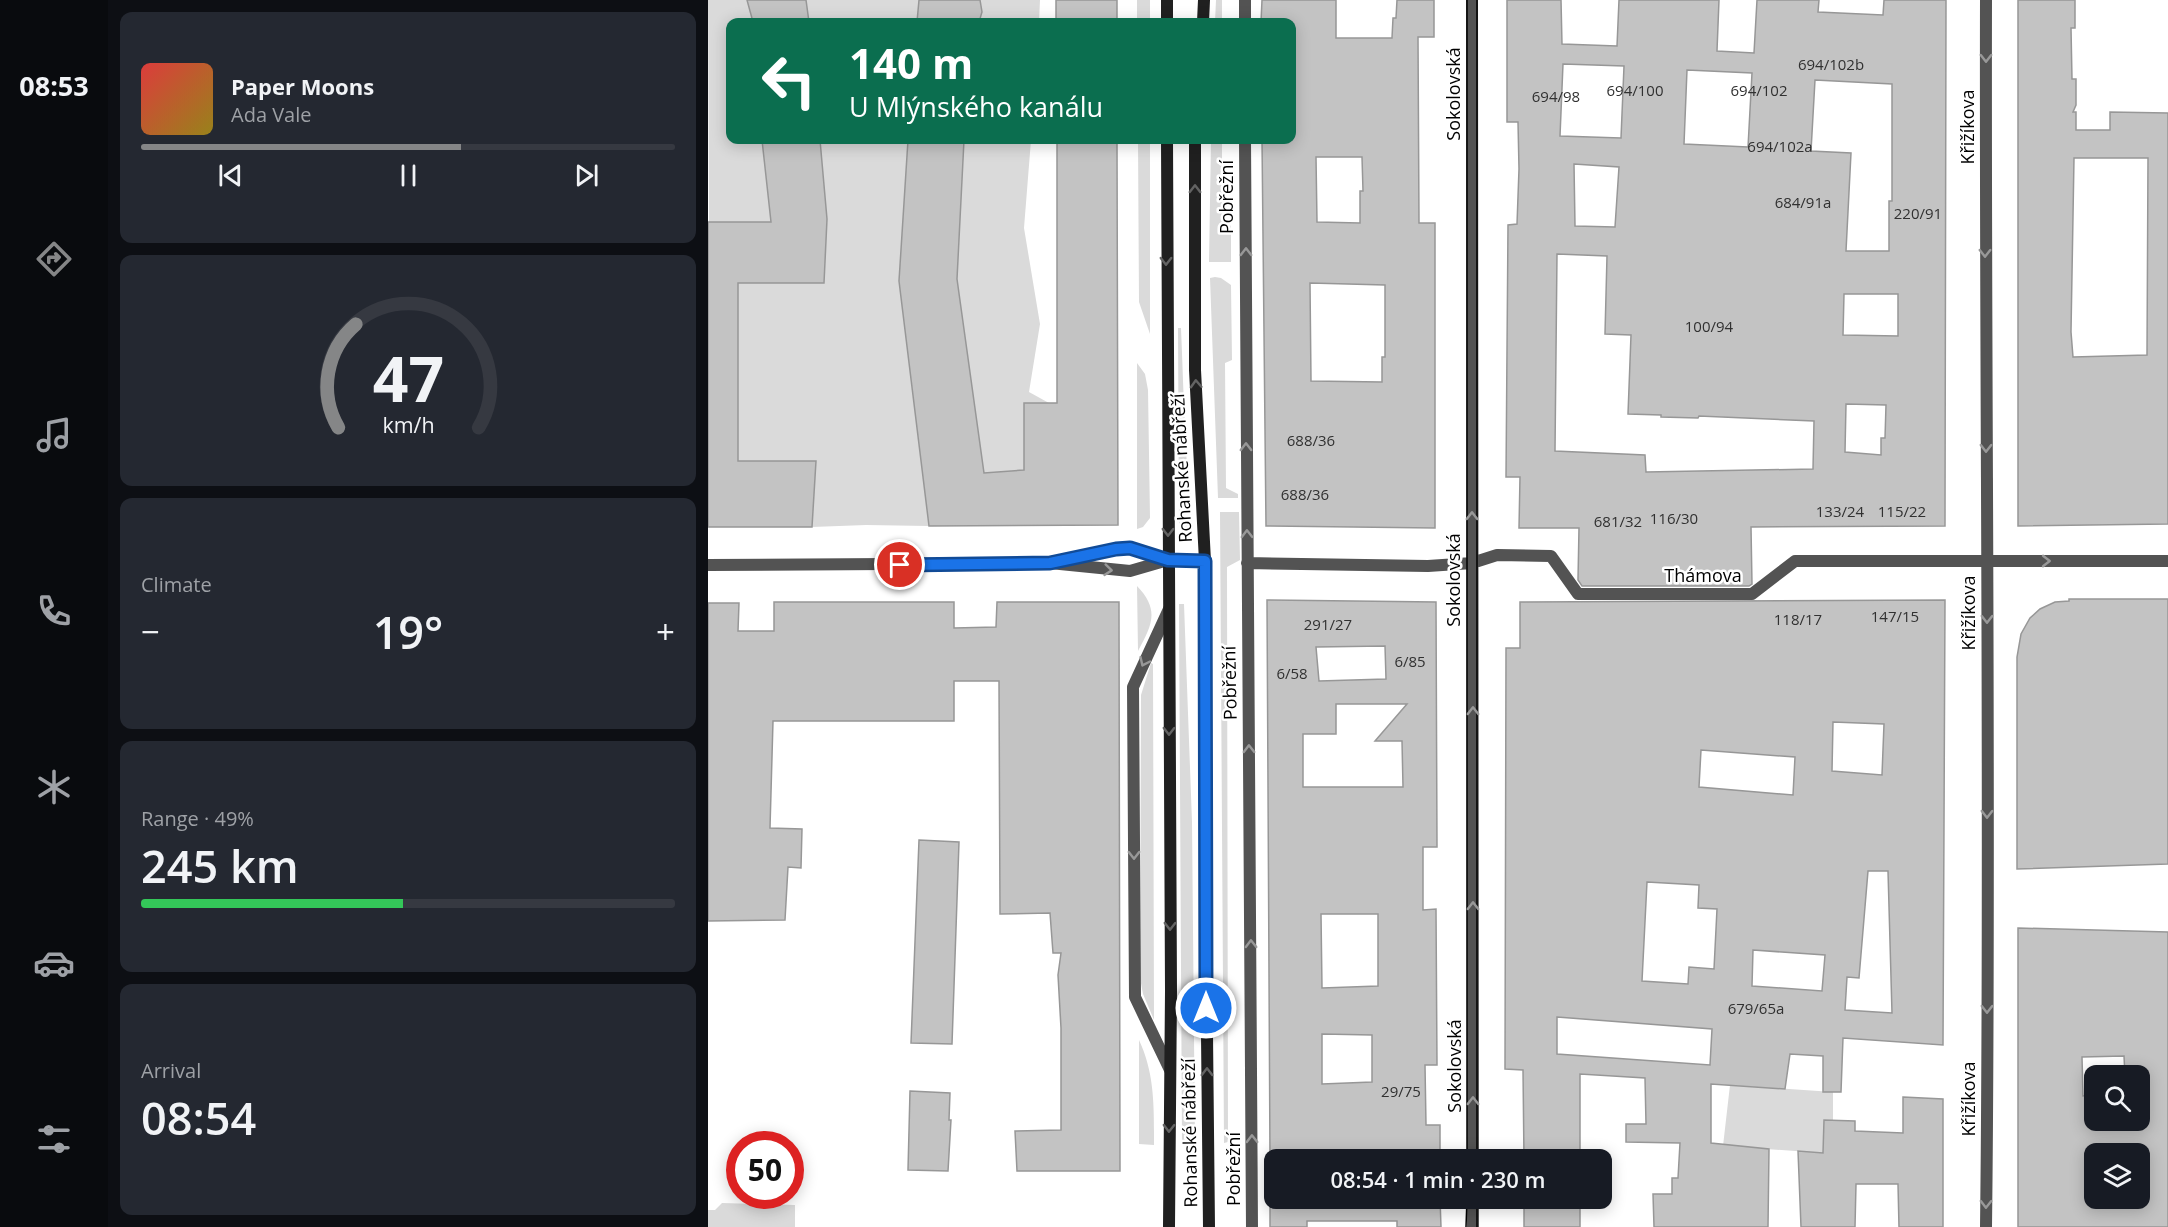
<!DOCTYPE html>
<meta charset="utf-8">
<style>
:root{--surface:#171b24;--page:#242831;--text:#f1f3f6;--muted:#9ea1a6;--line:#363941;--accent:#858687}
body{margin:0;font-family:"Open Sans",sans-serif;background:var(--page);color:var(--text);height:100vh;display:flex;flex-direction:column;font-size:22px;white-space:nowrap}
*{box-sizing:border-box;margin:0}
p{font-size:20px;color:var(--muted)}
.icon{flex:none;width:33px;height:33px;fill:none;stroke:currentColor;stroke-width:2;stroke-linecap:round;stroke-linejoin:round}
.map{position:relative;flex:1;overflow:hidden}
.panel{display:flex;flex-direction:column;gap:12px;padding:12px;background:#0d0f14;width:600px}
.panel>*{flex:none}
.top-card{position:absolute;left:18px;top:18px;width:570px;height:126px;border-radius:12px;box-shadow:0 3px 15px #0003;background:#0b6e4f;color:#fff;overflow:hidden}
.fabs{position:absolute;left:1376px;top:1065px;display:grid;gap:12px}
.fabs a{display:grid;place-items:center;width:66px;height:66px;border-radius:12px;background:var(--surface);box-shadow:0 3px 15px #0003;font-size:30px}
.speed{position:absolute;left:18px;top:1131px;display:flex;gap:12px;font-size:30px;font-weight:700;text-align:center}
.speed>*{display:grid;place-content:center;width:78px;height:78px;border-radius:50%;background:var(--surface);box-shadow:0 3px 15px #0003;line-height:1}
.speed .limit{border:9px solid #d22;background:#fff;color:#111}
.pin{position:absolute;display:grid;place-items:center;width:51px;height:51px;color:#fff;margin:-26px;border:3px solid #fff;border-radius:50%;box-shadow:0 2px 6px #0007}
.me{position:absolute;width:66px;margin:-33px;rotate:0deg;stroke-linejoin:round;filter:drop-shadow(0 0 4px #0008)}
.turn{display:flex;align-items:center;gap:21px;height:126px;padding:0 24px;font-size:27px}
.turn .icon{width:78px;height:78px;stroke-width:2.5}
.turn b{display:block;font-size:42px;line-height:51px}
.big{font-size:45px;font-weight:600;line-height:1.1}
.panel .widget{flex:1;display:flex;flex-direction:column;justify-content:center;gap:9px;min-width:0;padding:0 21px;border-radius:12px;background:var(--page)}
.panel .dial{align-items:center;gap:0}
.dial svg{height:156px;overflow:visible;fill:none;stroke:var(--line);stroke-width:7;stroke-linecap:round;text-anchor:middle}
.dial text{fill:var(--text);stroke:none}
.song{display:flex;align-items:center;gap:18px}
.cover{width:72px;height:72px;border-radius:9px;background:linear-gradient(135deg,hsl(0 70% 55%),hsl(50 70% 35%))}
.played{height:6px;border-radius:3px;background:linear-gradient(90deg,var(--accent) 60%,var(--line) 60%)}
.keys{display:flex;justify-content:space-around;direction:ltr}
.heat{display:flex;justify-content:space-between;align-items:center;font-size:33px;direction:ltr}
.charge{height:9px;border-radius:4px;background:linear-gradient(90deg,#34c759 49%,var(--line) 0)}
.trip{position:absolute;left:556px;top:1149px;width:348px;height:60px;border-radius:12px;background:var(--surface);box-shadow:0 3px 15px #0003;font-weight:600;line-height:60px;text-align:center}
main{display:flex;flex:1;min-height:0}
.tabs{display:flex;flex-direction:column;width:108px;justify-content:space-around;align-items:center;background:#090b0e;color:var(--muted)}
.tabs .icon{width:42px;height:42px}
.tabs .current{color:var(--accent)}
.tabs b{font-size:27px;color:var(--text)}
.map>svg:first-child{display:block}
</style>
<main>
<nav class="tabs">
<b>08:53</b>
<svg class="icon current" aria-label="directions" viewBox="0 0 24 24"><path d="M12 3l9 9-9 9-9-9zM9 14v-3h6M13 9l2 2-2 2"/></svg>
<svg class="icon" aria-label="music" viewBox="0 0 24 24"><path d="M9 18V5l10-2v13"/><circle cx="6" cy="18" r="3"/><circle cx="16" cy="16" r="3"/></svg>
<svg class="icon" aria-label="phone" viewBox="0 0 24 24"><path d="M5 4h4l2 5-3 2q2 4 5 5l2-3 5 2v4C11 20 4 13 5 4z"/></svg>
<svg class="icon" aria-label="climate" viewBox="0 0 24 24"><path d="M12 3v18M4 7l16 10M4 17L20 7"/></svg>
<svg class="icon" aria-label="car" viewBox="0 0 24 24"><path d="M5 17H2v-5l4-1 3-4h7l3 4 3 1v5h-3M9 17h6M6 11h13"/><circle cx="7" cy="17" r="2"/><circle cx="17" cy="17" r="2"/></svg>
<svg class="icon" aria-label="filters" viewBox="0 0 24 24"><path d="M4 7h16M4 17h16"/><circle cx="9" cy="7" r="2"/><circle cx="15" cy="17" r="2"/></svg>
</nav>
<section class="panel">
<div class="widget">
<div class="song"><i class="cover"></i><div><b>Paper Moons</b><p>Ada Vale</p></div></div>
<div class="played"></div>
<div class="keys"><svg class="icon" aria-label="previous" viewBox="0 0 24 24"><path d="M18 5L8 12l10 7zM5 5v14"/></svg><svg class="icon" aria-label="pause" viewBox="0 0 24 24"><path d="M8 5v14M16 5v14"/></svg><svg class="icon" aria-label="next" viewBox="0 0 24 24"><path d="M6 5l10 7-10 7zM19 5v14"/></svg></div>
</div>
<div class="widget dial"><svg viewBox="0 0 100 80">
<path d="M14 69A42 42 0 1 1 86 69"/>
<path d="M14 69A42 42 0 0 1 23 16" stroke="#858687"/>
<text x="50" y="56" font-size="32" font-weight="700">47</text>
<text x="50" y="72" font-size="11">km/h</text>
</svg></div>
<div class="widget"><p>Climate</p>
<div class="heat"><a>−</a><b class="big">19°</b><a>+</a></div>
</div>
<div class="widget"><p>Range · 49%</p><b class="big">245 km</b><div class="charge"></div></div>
<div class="widget"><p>Arrival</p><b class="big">08:54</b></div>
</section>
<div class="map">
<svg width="1460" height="1227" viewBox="0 0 1460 1227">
<rect width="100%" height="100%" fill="#fff"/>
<path fill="#dadada" d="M0,0H39L45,22H22V140H54L63,222H1Z
M98,0H211L209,22H101Z
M272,0H332L331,22H271L274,12Z
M429,0H442V22H429Z
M508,0H514V22H507Z
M112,140H200L191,281L221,526L158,525L104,527L108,461H30V283H116L119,219Z
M256,140H323L316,228L332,324L321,392L341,403H316V470L276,473L249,279Z
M430,140H442V334L431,302Z
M503,140H514V221L523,226V262H501Z
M507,277L513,278L523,285L524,360L517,363L518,488L530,494V498H510L502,278Z
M470,328H473C475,374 476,421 479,467C480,482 488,513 480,526L475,527L471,524Z
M429,363L437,374L440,390L442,518L435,527L429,529Z
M512,512H531L532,560L519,567L520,1142L516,1143Z
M429,586C452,610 444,625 430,651Z
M471,604H476L484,822L487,1145H474Z
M443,663L445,664L446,1020L435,994L432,978L433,695Z
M431,1040C447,1074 446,1108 446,1145L431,1144Z
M1022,1085L1125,1092V1120H1117L1115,1153L1015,1146Z
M14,1203L87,1205V1227H0V1210H7Z"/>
<path fill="#c3c3c3" stroke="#979797" stroke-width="1.5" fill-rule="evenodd" d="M39,0H98L101,22H45Z
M211,0H272L274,12L271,22H209Z
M348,0H409V22H348Z
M554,0H628V38H684L685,18H688L689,0H726V37H710L711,223H727V528L558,526L554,140H584V22H553ZM608,157H654L655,191H652V223L609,222ZM602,283L677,285V357H674V382L603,381Z
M799,0H853L854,44L909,46L911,0H1011L1009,51L1046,53L1049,0H1111L1110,12L1175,15L1176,0H1238L1237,526L1043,527L1044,584L1041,586H874L870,580L871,528H811L812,477H798L800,225L809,224L811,169L810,122H799ZM855,64L916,66L913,138L852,136ZM979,70L1044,73L1040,147L976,144ZM1107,80L1184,84V201H1181V251H1138L1143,153L1103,151ZM866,164L911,167L907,227L867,226ZM849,254L899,256L897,334L923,335L920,414L953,415V417L990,418L991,416L1106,421L1105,469L938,472L937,455L847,451ZM1136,294H1190V336L1135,335ZM1138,404L1178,405L1177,438H1173V455L1137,452Z
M1310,0H1367V28H1363L1364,79H1368V105L1365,112H1368V130H1402V112L1460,113V524L1310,526ZM1366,158H1440L1439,355L1365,357L1363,332Z
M54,140H112L119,219L116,283H30V461H108L104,527H0V222H63Z
M200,140H256L249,279L276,473L316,470V403H349V140H409L410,525L221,526L191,281Z
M1361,599H1460V864L1309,869V657L1313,634L1322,618L1332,609L1347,602L1361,601Z
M559,600L728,602L729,847H715V910L728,909L729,1065H717L718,1125H732V1160H562ZM677,646L678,679L611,681L608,647ZM628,704H699L667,741H694L695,787H595V734H628ZM613,914H670V986L614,988ZM614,1034L664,1035V1082L614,1084Z
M1237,600L1235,1045L1135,1038L1133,1092H1115V1056L1082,1054L1077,1089L1003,1084V1143L1061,1149L1060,1227H946L945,1194H964V1178H970L972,1143L918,1142V1124H938L937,1078L872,1074V1160H816L815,1070L797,1069L798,648H812V602ZM1125,722L1176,724L1174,775L1124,771ZM993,750L1087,757L1085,795L991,787ZM1160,871H1180L1184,1013L1137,1010L1139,977L1151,978ZM939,882L991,885L990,908L1009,909L1006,969L981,967L980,984L934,981ZM1045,950L1117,955L1114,991L1044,986ZM849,1017L1004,1029L1002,1065L849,1054Z
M66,602H246V628L288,627L289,602H411L412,1171H309L307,1131L353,1130V1028L350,975L353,953H345L342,913L292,914L291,681H246V721H65L62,828L94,829L93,868L80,867L77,920L0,921V603H31L30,631H66Z
M211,840L251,842L244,1044L203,1043Z
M1310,928L1460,932V1227H1310ZM1416,1056L1417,1076H1431V1120H1386V1095L1375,1096L1374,1057ZM1386,1154H1431V1198H1386Z
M202,1091L242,1093L241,1120H243L240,1171L200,1170Z
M1195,1097L1235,1099V1227H1191L1190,1184H1148L1147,1227H1093L1090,1151L1115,1153L1116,1120L1147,1121V1131L1195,1133Z
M562,1198H732L733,1227H689V1221H599V1227H562Z
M816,1198H872V1227H816Z"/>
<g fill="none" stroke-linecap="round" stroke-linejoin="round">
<path stroke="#535353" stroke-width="12" d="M537,0V22
M764,0L765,1160
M537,140L544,1227
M351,561L408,549L422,548L460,560
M539,563L720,566L764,563L789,555L843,556L870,594H1044L1087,561H1460
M0,565L342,563L422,571L460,560L497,561
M461,609L425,687L427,997L462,1070
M765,1198V1227
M1278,1227C1283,818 1277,409 1278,0"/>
<path stroke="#202020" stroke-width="12" d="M459,22V0
M495,22L496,0
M459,140L463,991L461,1227
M487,140V370L497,561V842L501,1227"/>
<path stroke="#000" stroke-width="1.5" d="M759,1160V0
M769,1160V0
M758,1227L759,1198
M769,1227V1198"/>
</g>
<defs><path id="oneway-chevron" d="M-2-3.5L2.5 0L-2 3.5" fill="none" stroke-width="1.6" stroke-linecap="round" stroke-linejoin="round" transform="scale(1.5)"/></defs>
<g stroke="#989898">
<use href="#oneway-chevron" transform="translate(1278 58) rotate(90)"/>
<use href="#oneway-chevron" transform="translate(538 252) rotate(-90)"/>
<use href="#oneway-chevron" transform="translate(1277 253) rotate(90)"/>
<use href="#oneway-chevron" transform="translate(538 447) rotate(-90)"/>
<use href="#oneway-chevron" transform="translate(1278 448) rotate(90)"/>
<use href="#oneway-chevron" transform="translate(764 516) rotate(-90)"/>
<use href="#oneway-chevron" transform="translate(539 534) rotate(-91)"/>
<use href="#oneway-chevron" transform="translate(1338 561)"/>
<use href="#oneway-chevron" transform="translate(400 570) rotate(6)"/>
<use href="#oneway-chevron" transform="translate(1279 619) rotate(90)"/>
<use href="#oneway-chevron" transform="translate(436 662) rotate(115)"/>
<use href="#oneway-chevron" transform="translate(765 711) rotate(-90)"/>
<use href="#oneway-chevron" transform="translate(541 749) rotate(-91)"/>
<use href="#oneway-chevron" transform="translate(1279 814) rotate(90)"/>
<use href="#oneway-chevron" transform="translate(426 855) rotate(90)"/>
<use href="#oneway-chevron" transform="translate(765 906) rotate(-90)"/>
<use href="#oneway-chevron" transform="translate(543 944) rotate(-91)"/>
<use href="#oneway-chevron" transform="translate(1279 1009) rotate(90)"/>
<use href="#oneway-chevron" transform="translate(765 1101) rotate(-90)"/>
<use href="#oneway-chevron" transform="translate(544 1139) rotate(-91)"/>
<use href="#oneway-chevron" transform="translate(1278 1204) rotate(91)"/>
</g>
<g stroke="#636363">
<use href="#oneway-chevron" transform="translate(487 189) rotate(-90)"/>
<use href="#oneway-chevron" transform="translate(458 261) rotate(90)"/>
<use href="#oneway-chevron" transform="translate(488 384) rotate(-93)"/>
<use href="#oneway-chevron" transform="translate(460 532) rotate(90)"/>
<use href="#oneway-chevron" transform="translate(461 731) rotate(90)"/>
<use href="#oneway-chevron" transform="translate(462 926) rotate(90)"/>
<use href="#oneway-chevron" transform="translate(499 1072) rotate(-90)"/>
<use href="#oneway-chevron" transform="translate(461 1128) rotate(91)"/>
</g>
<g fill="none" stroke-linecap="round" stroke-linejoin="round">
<defs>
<path id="route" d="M192,565L342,563L408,549L422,548L460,560L497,561L498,1008"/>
</defs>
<use href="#route" stroke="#114b97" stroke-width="15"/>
<use href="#route" stroke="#1a73e8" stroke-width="10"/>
</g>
<g text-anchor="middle" stroke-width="5" stroke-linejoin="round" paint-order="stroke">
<g font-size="15" fill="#313131">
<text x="1123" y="70">694/102b</text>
<text x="927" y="96">694/100</text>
<text x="1051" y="96">694/102</text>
<text x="848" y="102">694/98</text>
<text x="1072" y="152">694/102a</text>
<text x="1095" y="208">684/91a</text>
<text x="1210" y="219">220/91</text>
<text x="1001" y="332">100/94</text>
<text x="603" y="446">688/36</text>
<text x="597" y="500">688/36</text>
<text x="1132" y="517">133/24</text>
<text x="1194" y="517">115/22</text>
<text x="966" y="524">116/30</text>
<text x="910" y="527">681/32</text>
<text x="1187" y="622">147/15</text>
<text x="1090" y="625">118/17</text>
<text x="620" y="630">291/27</text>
<text x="702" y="667">6/85</text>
<text x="584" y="679">6/58</text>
<text x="1048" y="1014">679/65a</text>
<text x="693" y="1097">29/75</text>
</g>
<g font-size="18" fill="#000" stroke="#fff">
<text transform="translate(746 94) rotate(-90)" y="6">Sokolovská</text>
<text transform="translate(1260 127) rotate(-90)" y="6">Křižíkova</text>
<text transform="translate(519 197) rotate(-90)" y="6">Pobřežní</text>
<text transform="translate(474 468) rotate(-93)" y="6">Rohanské nábřeží</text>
<text x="995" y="582">Thámova</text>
<text transform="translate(746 580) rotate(-90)" y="6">Sokolovská</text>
<text transform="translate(1261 613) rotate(-90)" y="6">Křižíkova</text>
<text transform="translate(522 683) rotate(-91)" y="6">Pobřežní</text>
<text transform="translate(747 1066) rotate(-90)" y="6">Sokolovská</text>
<text transform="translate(1261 1099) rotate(-90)" y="6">Křižíkova</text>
<text transform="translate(482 1133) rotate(-91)" y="6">Rohanské nábřeží</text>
<text transform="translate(526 1169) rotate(-90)" y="6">Pobřežní</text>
</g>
</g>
</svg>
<div class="fabs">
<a><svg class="icon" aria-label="search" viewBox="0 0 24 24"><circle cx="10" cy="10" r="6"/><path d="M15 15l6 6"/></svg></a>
<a><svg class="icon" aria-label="layers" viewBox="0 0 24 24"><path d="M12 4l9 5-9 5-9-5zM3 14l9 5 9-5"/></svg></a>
</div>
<div class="speed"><div class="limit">50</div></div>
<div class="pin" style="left:192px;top:565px;background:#d93025"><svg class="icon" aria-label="arrive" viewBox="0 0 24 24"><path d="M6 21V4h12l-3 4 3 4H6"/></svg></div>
<svg class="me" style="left:498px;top:1008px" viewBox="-20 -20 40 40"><circle r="17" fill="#1a73e8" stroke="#fff" stroke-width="3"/><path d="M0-11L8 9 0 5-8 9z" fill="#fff"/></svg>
<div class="trip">08:54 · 1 min · 230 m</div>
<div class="top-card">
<div class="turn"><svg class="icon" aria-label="left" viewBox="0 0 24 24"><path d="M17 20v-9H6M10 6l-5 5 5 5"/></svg><div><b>140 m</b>U Mlýnského kanálu</div></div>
</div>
</div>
</main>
